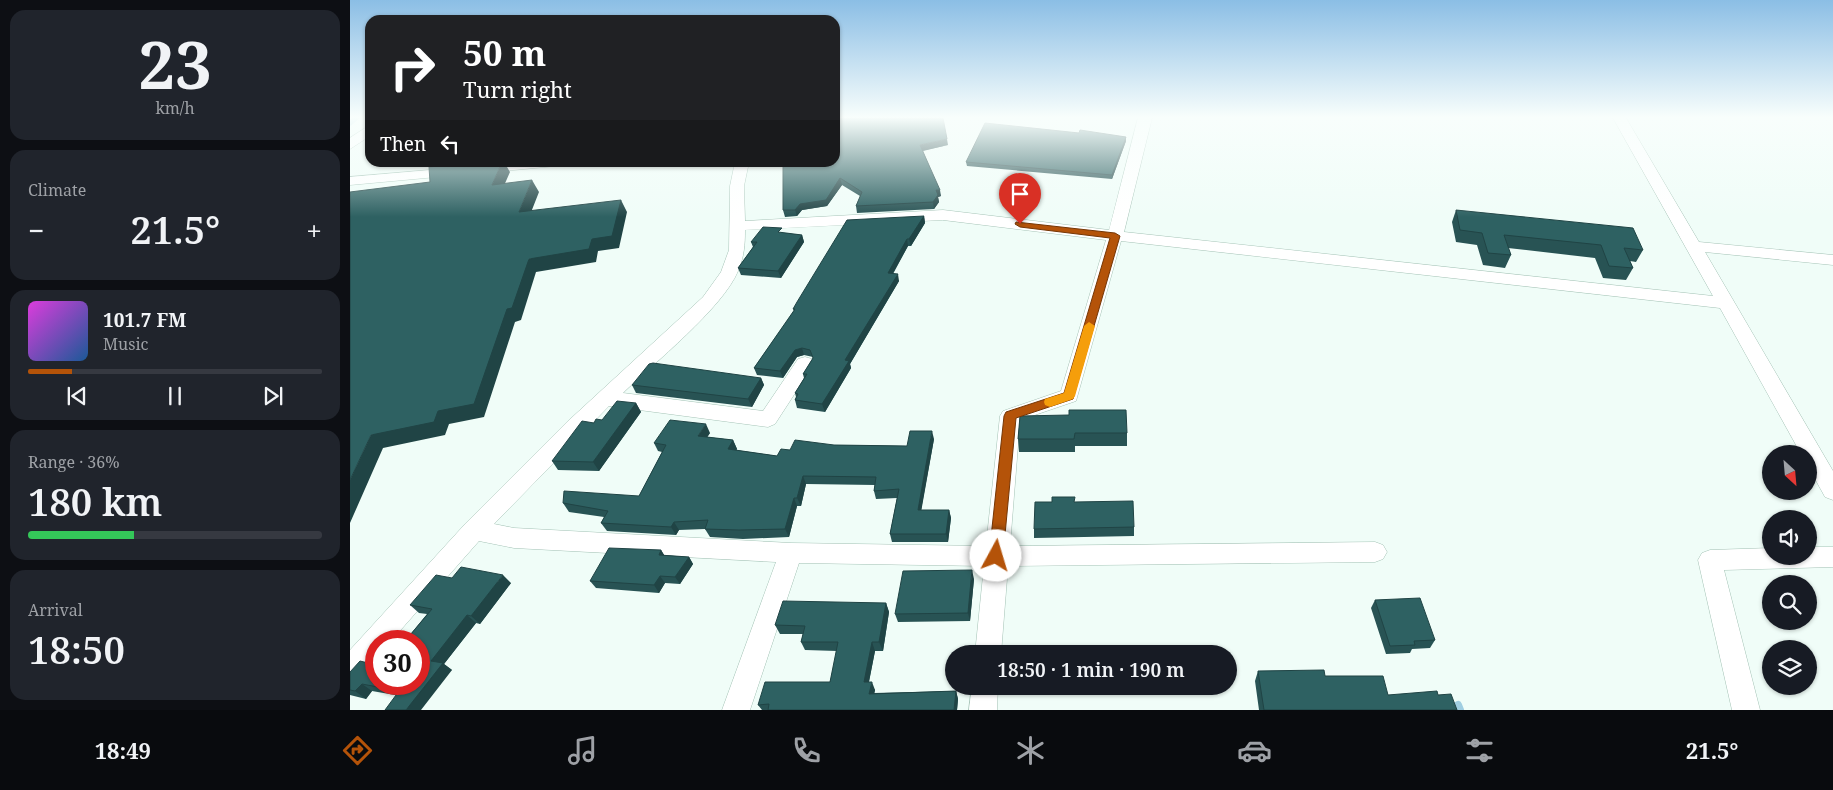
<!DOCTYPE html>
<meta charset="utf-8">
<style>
:root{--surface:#171b24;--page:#20242c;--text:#f1f3f6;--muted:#9ea1a6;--line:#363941;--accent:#b45309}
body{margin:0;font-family:"Noto Serif",serif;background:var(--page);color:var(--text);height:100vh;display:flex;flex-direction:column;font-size:19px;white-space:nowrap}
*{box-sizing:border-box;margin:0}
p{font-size:16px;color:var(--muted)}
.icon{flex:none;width:28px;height:28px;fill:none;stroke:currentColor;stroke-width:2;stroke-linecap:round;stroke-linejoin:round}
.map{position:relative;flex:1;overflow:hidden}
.side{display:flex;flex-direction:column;gap:10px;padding:10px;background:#0d0f14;width:350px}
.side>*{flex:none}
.top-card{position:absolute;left:15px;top:15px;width:475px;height:152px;border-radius:15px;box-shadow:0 1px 4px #0004;background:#202124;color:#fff;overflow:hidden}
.needle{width:32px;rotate:154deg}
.controls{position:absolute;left:1412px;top:445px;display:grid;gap:10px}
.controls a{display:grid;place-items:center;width:55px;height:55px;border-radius:50%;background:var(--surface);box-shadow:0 1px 4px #0004;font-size:25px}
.speed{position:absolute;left:15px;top:630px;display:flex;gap:10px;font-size:25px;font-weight:700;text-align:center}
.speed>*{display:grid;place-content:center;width:65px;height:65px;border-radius:50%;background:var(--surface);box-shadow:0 1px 4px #0004;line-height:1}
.speed .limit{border:8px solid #d22;background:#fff;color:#111}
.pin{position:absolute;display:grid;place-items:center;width:42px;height:42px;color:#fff;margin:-51px -21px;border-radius:50% 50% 50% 0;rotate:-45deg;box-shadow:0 0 5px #0007}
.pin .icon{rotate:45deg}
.me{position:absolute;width:55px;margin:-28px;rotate:6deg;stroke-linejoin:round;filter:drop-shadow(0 0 4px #0008)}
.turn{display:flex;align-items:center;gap:18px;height:105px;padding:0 15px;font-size:22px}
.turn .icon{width:65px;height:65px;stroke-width:2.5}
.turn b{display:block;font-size:35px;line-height:42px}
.then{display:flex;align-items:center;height:48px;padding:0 15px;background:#0003;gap:10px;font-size:19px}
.big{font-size:38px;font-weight:600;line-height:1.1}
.side .widget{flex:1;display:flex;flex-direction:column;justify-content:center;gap:8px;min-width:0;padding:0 18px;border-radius:15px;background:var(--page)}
.side .dial{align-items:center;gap:0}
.dial b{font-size:65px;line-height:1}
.song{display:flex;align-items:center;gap:15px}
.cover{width:60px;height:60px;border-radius:8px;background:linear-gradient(135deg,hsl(300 70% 55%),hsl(210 70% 35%))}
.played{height:5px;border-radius:2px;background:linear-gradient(90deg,var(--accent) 15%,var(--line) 15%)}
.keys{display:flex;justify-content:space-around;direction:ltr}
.heat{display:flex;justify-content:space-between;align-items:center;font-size:28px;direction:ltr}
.charge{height:8px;border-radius:4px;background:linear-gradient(90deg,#34c759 36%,var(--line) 0)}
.trip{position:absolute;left:595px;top:645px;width:292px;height:50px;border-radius:25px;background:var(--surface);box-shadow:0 1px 4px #0004;font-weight:600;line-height:50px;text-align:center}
.tabs{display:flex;height:80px;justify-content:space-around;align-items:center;background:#090b0e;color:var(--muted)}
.tabs .icon{width:35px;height:35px}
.tabs .current{color:var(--accent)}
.tabs b{font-size:22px;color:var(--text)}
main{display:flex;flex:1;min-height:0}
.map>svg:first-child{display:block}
</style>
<main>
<section class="side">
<div class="widget dial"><b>23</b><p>km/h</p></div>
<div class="widget"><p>Climate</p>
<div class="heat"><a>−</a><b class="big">21.5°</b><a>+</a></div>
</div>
<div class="widget">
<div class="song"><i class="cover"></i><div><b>101.7 FM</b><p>Music</p></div></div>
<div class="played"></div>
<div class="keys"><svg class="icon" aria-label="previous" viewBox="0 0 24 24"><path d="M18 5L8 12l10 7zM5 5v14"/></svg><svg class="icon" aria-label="pause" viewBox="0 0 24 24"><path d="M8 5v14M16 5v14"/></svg><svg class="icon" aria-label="next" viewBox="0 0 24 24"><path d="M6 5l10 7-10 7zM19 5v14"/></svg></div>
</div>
<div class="widget"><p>Range · 36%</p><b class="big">180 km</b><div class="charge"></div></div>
<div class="widget"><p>Arrival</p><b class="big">18:50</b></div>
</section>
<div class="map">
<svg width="1483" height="710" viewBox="0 0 1483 710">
<rect width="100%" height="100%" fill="#f0fdf8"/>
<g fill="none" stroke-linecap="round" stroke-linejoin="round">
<path stroke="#a0cee1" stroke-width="5" d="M0,123L6,118"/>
<path stroke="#a0cee1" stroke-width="8" d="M1108,705L1110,710"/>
<defs>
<path id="street" d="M788,118H802L774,232L1363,296L1263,118H1276L1349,242L1483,255V265L1355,252L1483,471V500L1475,497L1459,468V454H1451L1370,308L771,241L726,401L670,420L660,546L1025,542L1033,545L1037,552L1033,559L1025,562L658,566L651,654H625L634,566L449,563L400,710H372L426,562L164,548L129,541L41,641H26V658L9,678L0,682V650L116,523L217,422L353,297L371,272L379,250L380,186L385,162H399L394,186L395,221L593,210L759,230ZM593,220L756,240L711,391L653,411L650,416L636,546L441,543L164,528L144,524L259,406L418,427L425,424L464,364L462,359L455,357L448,359L413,411L273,393C303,364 373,308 388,271C394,257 395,245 395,230Z
M20,125V136L0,149V138Z
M156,162H213L206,166L133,173L126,169L133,165Z
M103,168L108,169L110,172L108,175L0,185V177Z
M1459,547H1483V567L1374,570L1410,710H1382L1348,560L1352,553L1360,550L1421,548V556H1459Z
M622,686H648L647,710H619Z"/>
</defs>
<use href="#street" stroke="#a3c2b5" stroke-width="1"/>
<use href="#street" fill="#fff" fill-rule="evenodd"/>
</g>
<path fill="#285354" d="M729,133L776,137V141L762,179L617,166L616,162Z
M598,145L573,151L591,196L588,197L589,202L584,209L507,213L506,206L510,196L492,185L477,206L452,210L447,216L435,217L433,210V162Z
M1106,210L1293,250L1286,262L1280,261L1283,268L1276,280L1253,278L1245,258L1158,248L1161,255L1155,268L1133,265L1127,245L1106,242L1102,222Z
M574,216L575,223L561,246H558L543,274L549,281L500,364L501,368L475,412L447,408L445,400L446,397L445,393L454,378L453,374L463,358V357L454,355L447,357L433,378L407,375L404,368L444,311L443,309Z
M433,233L452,235L454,242L431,278L391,275L388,268L403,247L401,242Z
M411,378L414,385L402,407L286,393L282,385Z
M286,403L291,412L249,471L208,470L202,461L244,423L252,420Z
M670,416L777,433V446H725V452H669L668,439Z
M360,433L357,437L383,440L387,449L386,450L427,456L440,450L484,445L557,446L584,439L571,510H599L601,518L598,542H542L540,534L547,498L526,499L524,491L525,485L456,484L451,506H447L439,537L393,539L360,537L355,529L329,530L326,535L257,531L251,523L254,517L219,512L213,503L289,496L312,452L308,451L304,443Z
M725,502L784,527V536L684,538V529Z
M311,550L314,555L339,557L343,564L330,584L315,583L309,593L246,588L240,581Z
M102,578L161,583L130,624L126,623L94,664L102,670L45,695L22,691L16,699L0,695V672L26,684L55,641L77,614L69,613L60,605Z
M624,579L620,621L548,622L545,614Z
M1025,600L1085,640L1080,648L1062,649L1060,653L1036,654L1021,608Z
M536,603L539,612L533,651H525L519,682L525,690L524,693L606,691L608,699L607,710H412L408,705L480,682L487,651L455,650L451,642L453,634H430L425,625Z
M908,671L975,676L1038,695H1088L1107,710H909L905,681Z"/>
<path fill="#204445" d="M776,137V141L762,179V175Z
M597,139L598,145L571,151L570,145Z
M85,162H130L88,167Z
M152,162H154L160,172L149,197L142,185Z
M490,178L492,185L477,206L452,210L447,216L445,210L450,204Z
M182,180L189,192L176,225L169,212Z
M586,190H590L591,196L588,197L589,202L584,209L583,202Z
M271,200L277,212L269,248L248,251L246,262L186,272L171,320L165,322L134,417L99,424L95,435L33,448L0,523V480L21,435L88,411L179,259L242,239Z
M574,216L575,223L561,246L559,239Z
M452,235L454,242L431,278L428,271Z
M557,239L558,246L539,280L538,273Z
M548,274L549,281L500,364L501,368L475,412L472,404L495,360Z
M452,348L454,355L447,357L433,378L430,371L445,350Z
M411,378L414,385L402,407L398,399Z
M286,403L291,412L249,471L243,462Z
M356,424L360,433L352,445L348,436Z
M582,431L584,439L570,518L568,510Z
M383,440L387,449L382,458L378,449Z
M453,476L456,484L451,506L447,498Z
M444,498L447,506L439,537L435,529Z
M599,510L601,518L598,542L596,534Z
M324,522L329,530L326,535L321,527Z
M311,550L316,558L309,555Z
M339,557L343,564L330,584L325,577Z
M622,570L624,579L620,621L618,613Z
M153,575L161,583L130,624L121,616Z
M310,576L315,583L309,593L304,585Z
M536,603L539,612L533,651L529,642Z
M117,615L126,623L94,664L102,670L71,710H56L81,661Z
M522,642L525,651L517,691L514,682Z
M522,682L525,690L523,702L519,694Z
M12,684L22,691L16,699L5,691Z
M606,691L608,699L607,710H604Z"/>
<path fill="#2e6162" stroke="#204445" d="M485,118H593L597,139L570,145L590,190H586L588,195L583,202L506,206L512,192L490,178L476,200L450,204L445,210H433V162H485Z
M635,123L729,133L730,130L776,137L762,175L616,162Z
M127,162H152L142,185L182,180L169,212L271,200L262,236L242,239L239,249L179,259L162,308L157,309L124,404L88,411L84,422L21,435L0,480V192L80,182L79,167Z
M1106,210L1283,228L1293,250L1274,248L1283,268L1259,266L1251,245L1154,235L1161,255L1138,253L1132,233L1110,230Z
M574,216L559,239H557L538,273L548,274L495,360L499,361L472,404L445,400L448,394L445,393L457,374H453L463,358L460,350L452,348L445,350L430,371L404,368L445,309H443L447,302L497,220Z
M413,227L432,228L428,232L452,235L428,271L388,268L407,242H401Z
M303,363L411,378L398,399L282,385L299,364Z
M267,401L286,403L243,462L202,461L232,421L244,423L246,419L252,420Z
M719,410H776L777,433H725L724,439H668L670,416L719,415Z
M320,420L356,424L348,436L383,440L378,449L427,456L431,449L440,450L445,440L484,445L557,446L560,431H582L568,510H599L596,534H540L549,489L524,491L526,477L453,476L447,498H444L435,529L389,530L355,529L358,520L324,522L321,527L251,523L258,511L213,503L214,491L289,496L316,445L304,443Z
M702,497H725L724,502L783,501L784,527L684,529L685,502H702Z
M259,548L311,550L309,555L339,557L325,577L310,576L304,585L240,581Z
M111,567L153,575L121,616L117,615L81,661L93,663L56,710H35L49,691L12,684L5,691L0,690V672L10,661L26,665V684H69V641H50L51,640L55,641L82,609L60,605L86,575L102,578Z
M622,570L618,613L545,614L553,571Z
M1070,598L1085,640L1064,641L1065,645L1040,646L1025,600Z
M433,601L536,603L529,642H522L514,682H522L519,694L606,691L604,710H418L419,704L408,705L415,682H480L488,642H451L455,626L425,625Z
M974,670L975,676H1033L1038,695L1087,691L1088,695L1101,694L1107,710H914L908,671Z"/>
<linearGradient id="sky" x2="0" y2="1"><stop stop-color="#8bbee5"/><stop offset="0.54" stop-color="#f8fefc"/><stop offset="1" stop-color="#f8fefc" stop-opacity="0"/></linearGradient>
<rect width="1483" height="217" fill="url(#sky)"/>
<path fill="#b45309" stroke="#753606" d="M666,222L765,233L770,236L723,399L666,418L653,556L651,561L646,563L641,561L639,556L654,416L656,412L714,393L760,238L670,227L665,224Z"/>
<path fill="#f59e0b" d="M739,322L745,326L725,396L723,399L700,407L695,405L694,402L695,399L714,393L734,326Z"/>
</svg>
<div class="controls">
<a><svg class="needle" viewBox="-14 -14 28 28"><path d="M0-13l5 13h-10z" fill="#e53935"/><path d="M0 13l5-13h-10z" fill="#9ea1a6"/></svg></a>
<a><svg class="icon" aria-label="sound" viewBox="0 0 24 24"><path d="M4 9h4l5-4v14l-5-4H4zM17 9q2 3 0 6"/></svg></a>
<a><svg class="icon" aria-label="search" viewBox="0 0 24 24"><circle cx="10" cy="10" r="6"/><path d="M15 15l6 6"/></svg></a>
<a><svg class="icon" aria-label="layers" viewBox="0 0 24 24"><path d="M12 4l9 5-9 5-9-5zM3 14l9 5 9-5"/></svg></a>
</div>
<div class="speed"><div class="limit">30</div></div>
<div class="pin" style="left:670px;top:224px;background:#d93025"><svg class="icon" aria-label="arrive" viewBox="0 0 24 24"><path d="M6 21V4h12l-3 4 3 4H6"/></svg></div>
<svg class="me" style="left:646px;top:556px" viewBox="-20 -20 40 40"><circle r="19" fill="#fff"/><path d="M0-13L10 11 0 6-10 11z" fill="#b45309"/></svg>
<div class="trip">18:50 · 1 min · 190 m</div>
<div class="top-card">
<div class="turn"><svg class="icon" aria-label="right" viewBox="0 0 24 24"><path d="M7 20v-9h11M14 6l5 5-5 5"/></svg><div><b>50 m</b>Turn right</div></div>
<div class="then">Then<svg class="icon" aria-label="left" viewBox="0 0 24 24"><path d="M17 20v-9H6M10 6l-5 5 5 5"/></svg></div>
</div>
</div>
</main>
<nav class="tabs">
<b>18:49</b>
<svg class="icon current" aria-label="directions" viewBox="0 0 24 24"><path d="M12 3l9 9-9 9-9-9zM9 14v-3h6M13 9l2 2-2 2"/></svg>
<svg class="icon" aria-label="music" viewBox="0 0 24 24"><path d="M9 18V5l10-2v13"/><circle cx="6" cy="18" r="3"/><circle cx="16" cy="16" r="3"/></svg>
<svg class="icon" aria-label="phone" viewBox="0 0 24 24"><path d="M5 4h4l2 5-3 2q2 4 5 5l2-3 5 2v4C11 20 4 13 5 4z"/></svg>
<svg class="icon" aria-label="climate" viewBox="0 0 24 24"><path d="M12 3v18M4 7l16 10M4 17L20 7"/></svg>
<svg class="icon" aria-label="car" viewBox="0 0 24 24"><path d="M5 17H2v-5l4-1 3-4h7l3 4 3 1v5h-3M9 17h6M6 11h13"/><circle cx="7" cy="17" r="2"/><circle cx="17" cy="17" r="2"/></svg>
<svg class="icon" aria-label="filters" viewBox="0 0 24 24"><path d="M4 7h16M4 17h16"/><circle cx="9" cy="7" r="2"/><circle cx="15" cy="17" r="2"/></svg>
<b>21.5°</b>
</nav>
